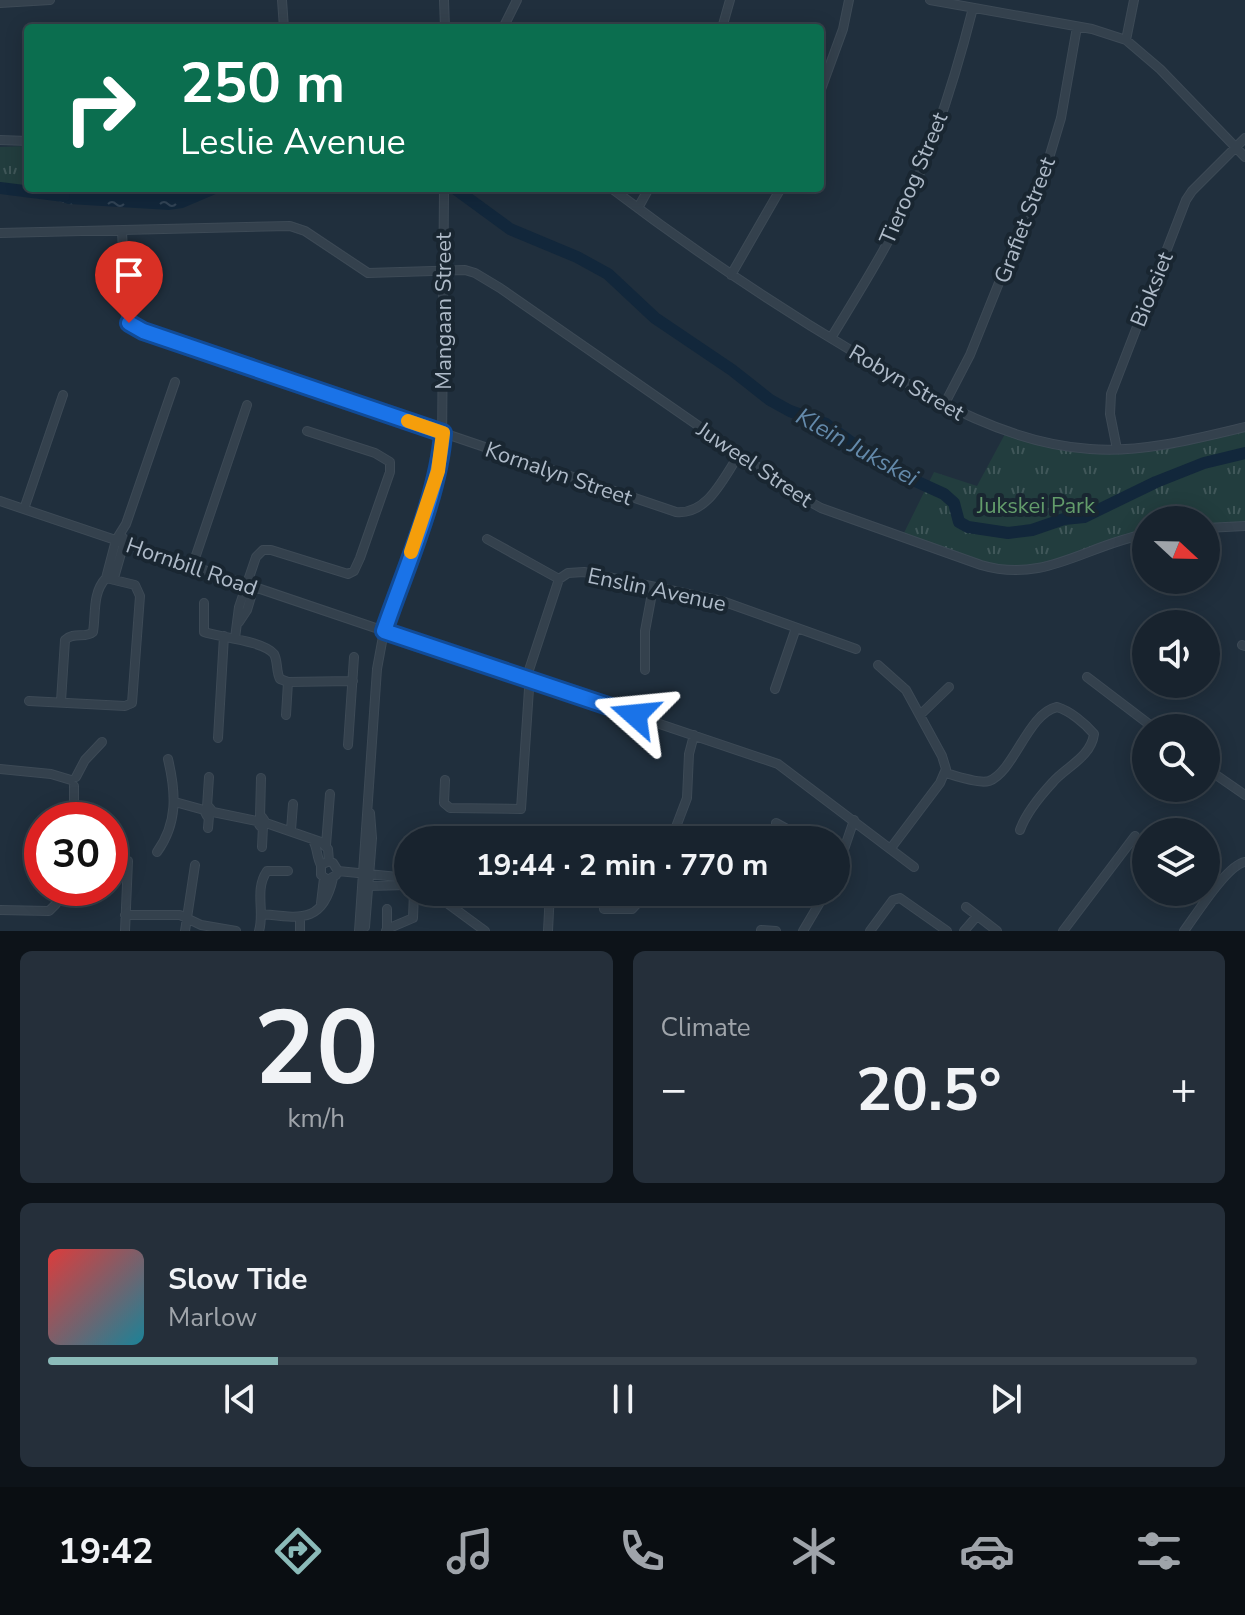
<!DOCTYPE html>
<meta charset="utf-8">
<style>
:root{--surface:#18232e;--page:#252f3a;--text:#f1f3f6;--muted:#9fa4aa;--line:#36404a;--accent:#8bbbb9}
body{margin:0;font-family:"Nunito Sans",sans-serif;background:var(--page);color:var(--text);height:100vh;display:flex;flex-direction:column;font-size:30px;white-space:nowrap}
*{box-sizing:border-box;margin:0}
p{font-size:26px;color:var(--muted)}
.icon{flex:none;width:44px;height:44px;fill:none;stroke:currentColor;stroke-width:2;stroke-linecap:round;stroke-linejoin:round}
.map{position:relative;height:931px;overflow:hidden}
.side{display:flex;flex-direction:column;gap:20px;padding:20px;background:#0d1319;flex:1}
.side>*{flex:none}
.guide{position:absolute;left:24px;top:24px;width:800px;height:168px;border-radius:8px;box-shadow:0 4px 20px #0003,0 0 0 2px var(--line);background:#0b6e4f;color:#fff;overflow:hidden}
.needle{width:52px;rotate:112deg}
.controls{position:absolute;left:1132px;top:506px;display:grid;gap:16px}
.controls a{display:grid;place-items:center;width:88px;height:88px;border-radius:50%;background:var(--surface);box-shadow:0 4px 20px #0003,0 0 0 2px var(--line);font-size:40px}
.speed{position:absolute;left:24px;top:802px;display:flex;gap:16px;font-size:40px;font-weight:700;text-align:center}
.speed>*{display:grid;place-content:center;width:104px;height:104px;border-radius:50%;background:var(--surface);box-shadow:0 4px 20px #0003,0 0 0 2px var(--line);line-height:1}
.speed .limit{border:12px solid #d22;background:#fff;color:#111}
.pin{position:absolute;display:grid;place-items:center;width:68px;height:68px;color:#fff;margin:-82px -34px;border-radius:50% 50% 50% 0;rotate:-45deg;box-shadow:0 0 8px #0007}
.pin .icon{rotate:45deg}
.me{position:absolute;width:88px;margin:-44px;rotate:288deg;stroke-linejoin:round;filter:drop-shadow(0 0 6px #0008)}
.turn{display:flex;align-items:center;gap:28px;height:168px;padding:0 24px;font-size:36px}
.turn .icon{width:104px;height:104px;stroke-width:2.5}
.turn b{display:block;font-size:56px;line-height:68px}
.big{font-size:60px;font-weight:700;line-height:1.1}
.side .widget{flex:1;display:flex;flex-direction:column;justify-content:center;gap:12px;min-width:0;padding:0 28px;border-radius:12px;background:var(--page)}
.side .dial{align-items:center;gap:0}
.dial b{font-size:104px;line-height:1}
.song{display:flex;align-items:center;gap:24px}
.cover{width:96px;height:96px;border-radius:12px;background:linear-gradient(135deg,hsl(0 70% 55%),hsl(190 70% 35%))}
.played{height:8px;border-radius:4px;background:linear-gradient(90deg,var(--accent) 20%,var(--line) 20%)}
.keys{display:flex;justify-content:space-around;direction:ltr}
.heat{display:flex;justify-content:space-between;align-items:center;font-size:44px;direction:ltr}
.side .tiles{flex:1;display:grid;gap:20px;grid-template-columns:1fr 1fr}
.widget:last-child{grid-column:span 2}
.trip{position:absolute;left:394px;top:826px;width:456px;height:80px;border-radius:40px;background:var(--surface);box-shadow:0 4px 20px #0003,0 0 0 2px var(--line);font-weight:700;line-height:80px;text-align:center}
.tab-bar{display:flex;height:128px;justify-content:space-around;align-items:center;background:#0a0e12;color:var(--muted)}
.tab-bar .icon{width:56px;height:56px}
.tab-bar .selected{color:var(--accent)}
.tab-bar b{font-size:36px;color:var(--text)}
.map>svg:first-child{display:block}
</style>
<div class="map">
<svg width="1245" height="931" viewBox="0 0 1245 931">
<defs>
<pattern id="grass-tufts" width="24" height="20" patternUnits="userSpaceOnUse" patternTransform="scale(2)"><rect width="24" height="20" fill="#223d3e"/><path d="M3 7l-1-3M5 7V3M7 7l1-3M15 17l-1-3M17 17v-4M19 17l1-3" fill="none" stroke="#405759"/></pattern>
<pattern id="water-ripples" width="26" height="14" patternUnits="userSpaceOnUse" patternTransform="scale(2)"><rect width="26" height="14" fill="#12273b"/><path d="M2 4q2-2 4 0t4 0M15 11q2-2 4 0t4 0" fill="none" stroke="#324456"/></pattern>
</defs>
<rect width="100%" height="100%" fill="#202f3d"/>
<path fill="url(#grass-tufts)" d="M28,146V188H205L177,201L0,188V147Z
M1245,430V528L1206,529V520H1146V538L1056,564L998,570L902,537L934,472L977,486L1005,434L1089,451Z"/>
<path fill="url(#water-ripples)" d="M46,188H116L153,193L183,188H230L183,208L169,210L68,204L52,199Z"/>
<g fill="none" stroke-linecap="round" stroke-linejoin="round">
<path stroke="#12273b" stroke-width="12" d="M0,188L64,196
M454,188L510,229L577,257L608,274L655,318L732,370L770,400L790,411L826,424L887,468L944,494L954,503L959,522L968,527L1008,533L1032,530L1064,519L1084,517L1156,482L1204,463L1245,453"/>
<defs>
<path id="street" d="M282,0L284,28
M444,0L445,28
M930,0L1092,29L1126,40L1160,69L1245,157
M0,3L50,0
M503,28L517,0
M722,28L730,0
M1126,40L1134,0
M820,92L843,29L849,0
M0,140L28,141
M611,188C690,248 771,303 857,354C930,397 1003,443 1090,449C1141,453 1195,439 1245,427
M638,208L649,188
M122,231L126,317L132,326L143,331L676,512C708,515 723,478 739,455
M0,233L290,226L305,231L368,273L465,270L475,273L500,288L798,495L821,508L981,565C1045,584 1086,545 1146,534
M731,275L781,188
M831,338C851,305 872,272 890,238C926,169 954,83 973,8
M944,405L970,355L1049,158L1061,118L1077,27
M1117,449L1110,414L1111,394L1186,200L1192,191L1245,138
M0,501L778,764L914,867
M24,509L63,395
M1206,528L1245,526
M487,539L559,579
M192,567L247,405
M106,578L116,540L126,524L175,382
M114,578L124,543L123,538
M204,603V632C219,637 264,641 274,654C278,661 276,672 280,679L288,682L353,681
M239,622L247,610L254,587
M235,638L239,607L256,557L263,550H271L348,574L354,571L360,558L390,472V462L375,453L307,431
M1242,645L1245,646
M878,665L906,690L942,756L946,769L940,783L891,848
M645,670V631L653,588
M1087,677L1154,728
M775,689L796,628
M29,701L125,706L132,703L140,596L135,585L106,578C92,593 96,614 93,632C85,639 74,631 65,640L61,701
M921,714L949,687
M286,715L288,682
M218,738L224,636
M348,745L354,657
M1206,768L1245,795
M0,769L51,774L71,780
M946,773C956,776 979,784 989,781C1014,772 1028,713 1057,707C1070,711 1085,723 1094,734C1091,757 1066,767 1053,782C1041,795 1026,813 1020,830
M76,777L85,760L102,742
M445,780L444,803L450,808L521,809L529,689L528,673L559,579L568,573L584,572L722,601L856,649
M74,786V804L77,820
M175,802L204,810
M207,807L209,777
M213,812L209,807L204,810L207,816L213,812L257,821
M260,817L261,778
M266,823L260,826L257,821L262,817L266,823L321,842L328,849L329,861
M776,823L807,840
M208,828L209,816
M291,830L293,804
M312,839C318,847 316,856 321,865
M671,840L687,798L689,754L694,735
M326,845L330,794
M262,847L263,826
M157,852C178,823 176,793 168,759
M338,871L336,875L328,880L321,875V865L329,861L333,863L338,871L408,878
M836,873L854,820
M367,886L408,885
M432,892L485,931
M321,903L324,878
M966,907L997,931
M604,909H632L648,892
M0,910L49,911L56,904L58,888
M262,914C300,918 323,924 333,878
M125,915H180L201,925L236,931
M365,927L372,838L370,813
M387,929V909
M761,930L776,931
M125,931L128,861
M185,931L195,865
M259,931C265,911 254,890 267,871H288
M300,931V918
M359,931L377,669L384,631L431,493L442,449L444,188
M386,931L387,929L413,918L414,892
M548,931L550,892
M803,931L826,892
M870,931L893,900L900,898L947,931
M964,931L977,916
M1063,931L1135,836
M1184,931C1196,915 1227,865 1245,862"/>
</defs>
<use href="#street" stroke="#3d4a56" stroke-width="10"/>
<use href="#street" stroke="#34414d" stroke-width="8"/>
</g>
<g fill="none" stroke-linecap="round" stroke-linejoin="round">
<defs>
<path id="route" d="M129,323L143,331L443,433C439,494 404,572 384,631L635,715"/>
</defs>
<use href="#route" stroke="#114b97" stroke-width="20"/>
<use href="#route" stroke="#1a73e8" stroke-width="14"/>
<path stroke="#f59e0b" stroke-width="14" d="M408,421L443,433L438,471L411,552"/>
</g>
<g text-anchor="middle" stroke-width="8" stroke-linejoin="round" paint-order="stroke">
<g font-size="22" fill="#afbbc9" stroke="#192631">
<text transform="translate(913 178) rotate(-67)" y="8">Tieroog Street</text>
<text transform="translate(1024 220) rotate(-69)" y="8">Grafiet Street</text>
<text transform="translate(1151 289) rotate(-68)" y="8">Bioksiet</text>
<text transform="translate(443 311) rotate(-90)" y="8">Mangaan Street</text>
<text transform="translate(907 382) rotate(30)" y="8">Robyn Street</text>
<text transform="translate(755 464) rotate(34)" y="8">Juweel Street</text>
<text transform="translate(559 473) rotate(19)" y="8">Kornalyn Street</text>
<text transform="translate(192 566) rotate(19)" y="8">Hornbill Road</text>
<text transform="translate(657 589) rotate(12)" y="8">Enslin Avenue</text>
</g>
<g font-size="22" fill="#639c6b" stroke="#192631">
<text x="1036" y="513">Jukskei Park</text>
</g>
<g font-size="24" font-style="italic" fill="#648aab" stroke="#192631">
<text transform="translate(857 447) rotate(29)" y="8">Klein Jukskei</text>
</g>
</g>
</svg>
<div class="controls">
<a><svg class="needle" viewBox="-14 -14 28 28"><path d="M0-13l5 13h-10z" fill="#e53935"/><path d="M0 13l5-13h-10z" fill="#9fa4aa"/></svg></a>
<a><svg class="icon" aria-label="sound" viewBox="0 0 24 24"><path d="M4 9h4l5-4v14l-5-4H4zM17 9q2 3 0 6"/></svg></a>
<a><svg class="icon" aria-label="search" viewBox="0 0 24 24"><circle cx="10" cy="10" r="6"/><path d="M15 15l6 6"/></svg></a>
<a><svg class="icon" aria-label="layers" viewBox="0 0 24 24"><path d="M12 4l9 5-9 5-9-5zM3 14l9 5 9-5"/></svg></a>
</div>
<div class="speed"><div class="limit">30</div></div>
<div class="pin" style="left:129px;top:323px;background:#d93025"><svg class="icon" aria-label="arrive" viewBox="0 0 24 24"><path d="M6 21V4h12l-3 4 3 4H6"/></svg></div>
<svg class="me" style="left:635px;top:715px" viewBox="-20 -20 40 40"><path d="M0-17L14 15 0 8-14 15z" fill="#1a73e8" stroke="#fff" stroke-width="4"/></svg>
<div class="trip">19:44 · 2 min · 770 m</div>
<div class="guide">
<div class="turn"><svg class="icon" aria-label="right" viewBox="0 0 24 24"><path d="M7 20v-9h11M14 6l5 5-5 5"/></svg><div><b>250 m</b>Leslie Avenue</div></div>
</div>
</div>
<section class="side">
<div class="tiles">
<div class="widget dial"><b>20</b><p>km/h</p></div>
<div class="widget"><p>Climate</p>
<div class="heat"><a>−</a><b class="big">20.5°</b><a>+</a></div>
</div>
<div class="widget">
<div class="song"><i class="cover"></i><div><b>Slow Tide</b><p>Marlow</p></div></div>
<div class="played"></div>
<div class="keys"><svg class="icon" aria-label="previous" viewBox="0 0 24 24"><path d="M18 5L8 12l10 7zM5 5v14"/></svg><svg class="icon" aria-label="pause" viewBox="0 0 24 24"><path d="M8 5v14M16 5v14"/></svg><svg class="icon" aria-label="next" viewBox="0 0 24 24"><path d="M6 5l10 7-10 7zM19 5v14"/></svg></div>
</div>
</div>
</section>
<nav class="tab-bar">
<b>19:42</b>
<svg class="icon selected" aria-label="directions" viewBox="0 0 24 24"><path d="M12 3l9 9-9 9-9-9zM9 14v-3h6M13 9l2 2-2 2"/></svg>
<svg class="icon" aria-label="music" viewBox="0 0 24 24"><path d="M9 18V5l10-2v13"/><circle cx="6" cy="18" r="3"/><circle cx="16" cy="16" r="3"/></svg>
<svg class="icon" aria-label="phone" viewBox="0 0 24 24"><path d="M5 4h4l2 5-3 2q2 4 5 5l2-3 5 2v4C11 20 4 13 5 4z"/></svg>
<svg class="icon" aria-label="climate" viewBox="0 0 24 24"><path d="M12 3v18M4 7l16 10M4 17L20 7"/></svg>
<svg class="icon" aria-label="car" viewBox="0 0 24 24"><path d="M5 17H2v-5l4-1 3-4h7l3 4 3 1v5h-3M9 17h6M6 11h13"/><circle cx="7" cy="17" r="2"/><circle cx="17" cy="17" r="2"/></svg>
<svg class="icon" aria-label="filters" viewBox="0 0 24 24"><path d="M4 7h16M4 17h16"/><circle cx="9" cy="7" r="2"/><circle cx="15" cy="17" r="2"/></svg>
</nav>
